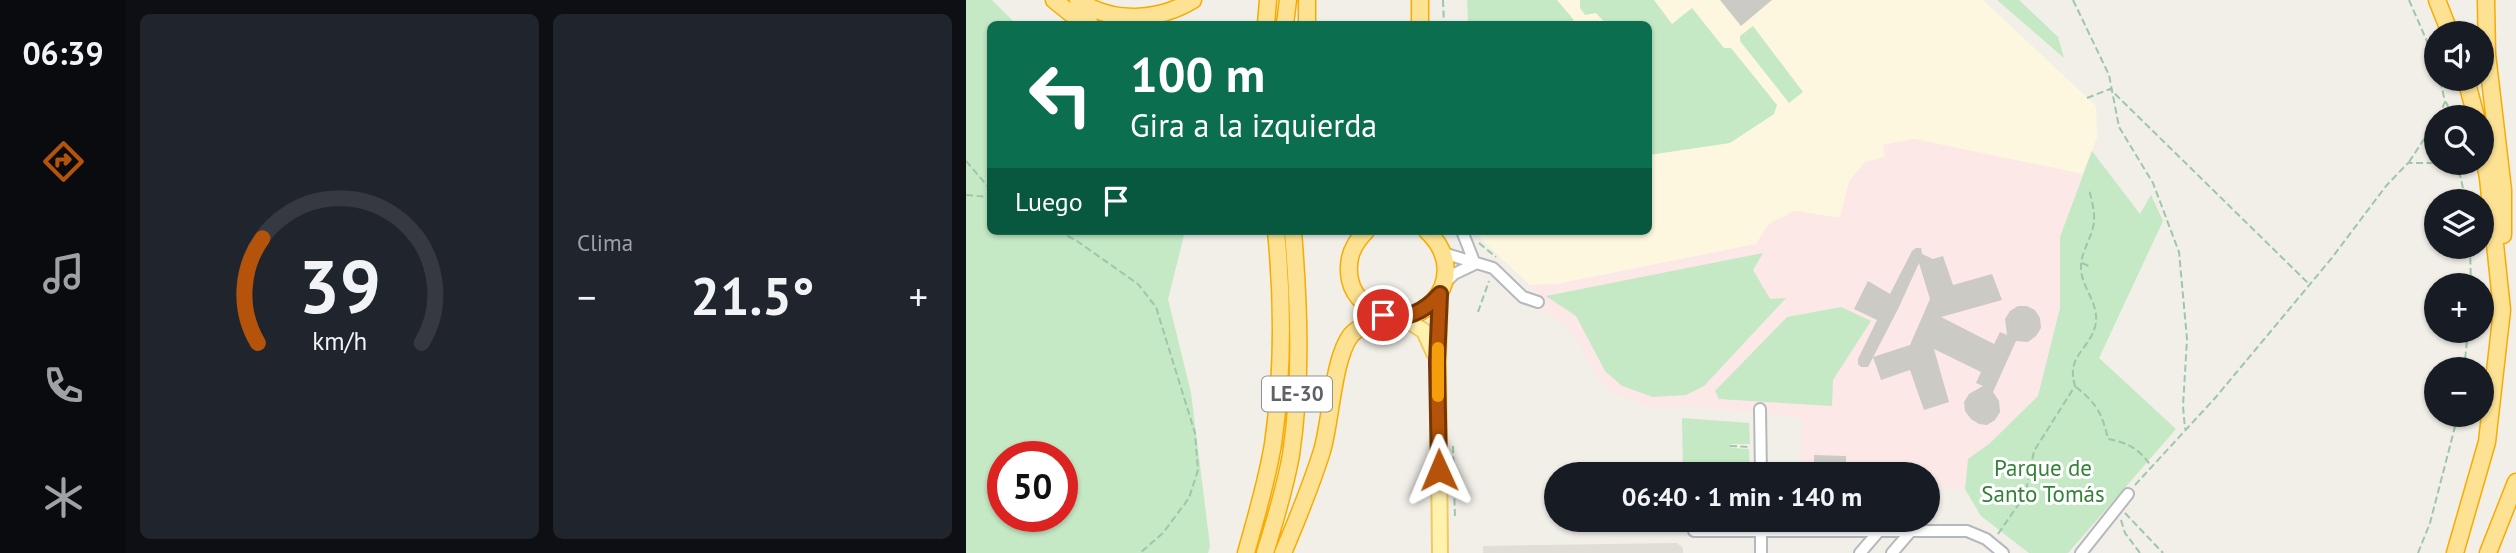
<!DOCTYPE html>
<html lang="es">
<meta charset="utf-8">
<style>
:root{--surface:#171b24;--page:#20242c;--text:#f1f3f6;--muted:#9ea1a6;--line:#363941;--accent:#b45309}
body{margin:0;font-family:"PT Sans",sans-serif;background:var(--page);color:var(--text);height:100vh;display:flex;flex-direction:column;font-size:26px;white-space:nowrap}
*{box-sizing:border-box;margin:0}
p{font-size:23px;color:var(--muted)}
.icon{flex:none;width:38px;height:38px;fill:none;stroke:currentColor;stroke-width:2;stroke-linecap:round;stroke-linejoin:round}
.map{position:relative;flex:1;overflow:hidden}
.sheet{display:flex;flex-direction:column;gap:14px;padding:14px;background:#0d0f14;width:840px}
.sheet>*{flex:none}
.banner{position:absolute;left:21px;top:21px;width:665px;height:214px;border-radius:10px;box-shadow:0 2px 5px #0004;background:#0b6e4f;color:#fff;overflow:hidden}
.tools{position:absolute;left:1458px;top:21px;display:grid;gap:14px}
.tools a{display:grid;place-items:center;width:70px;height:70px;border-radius:50%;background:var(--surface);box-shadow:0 2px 5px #0004;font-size:35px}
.speed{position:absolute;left:21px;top:441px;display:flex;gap:14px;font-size:35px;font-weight:700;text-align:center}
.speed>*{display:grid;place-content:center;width:91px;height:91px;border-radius:50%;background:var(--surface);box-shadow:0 2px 5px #0004;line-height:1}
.speed .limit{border:10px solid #d22;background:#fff;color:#111}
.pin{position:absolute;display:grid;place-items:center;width:60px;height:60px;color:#fff;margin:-30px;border:4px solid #fff;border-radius:50%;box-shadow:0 2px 7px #0007}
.me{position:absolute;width:77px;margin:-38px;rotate:359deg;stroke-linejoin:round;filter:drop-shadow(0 0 5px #0008)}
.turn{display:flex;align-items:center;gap:24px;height:147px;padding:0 28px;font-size:32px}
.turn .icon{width:91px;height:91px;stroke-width:2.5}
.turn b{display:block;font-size:49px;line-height:60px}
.then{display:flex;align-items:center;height:66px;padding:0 28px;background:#0003;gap:14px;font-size:26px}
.big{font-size:52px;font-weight:600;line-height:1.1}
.sheet .widget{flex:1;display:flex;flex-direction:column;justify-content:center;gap:10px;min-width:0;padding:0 24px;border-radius:10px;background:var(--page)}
.sheet .dial{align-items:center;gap:0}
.dial svg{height:182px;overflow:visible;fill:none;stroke:var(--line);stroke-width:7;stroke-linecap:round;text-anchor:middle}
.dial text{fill:var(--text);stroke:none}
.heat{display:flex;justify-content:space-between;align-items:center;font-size:38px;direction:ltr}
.sheet .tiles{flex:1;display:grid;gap:14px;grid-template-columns:repeat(2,1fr)}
.trip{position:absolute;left:578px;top:462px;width:396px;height:70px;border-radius:35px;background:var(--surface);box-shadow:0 2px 5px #0004;font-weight:600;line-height:70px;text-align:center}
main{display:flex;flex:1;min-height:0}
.dock{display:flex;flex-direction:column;width:126px;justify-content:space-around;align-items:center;background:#090b0e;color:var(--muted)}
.dock .icon{width:49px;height:49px}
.dock .selected{color:var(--accent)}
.dock b{font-size:32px;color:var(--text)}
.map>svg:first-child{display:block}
</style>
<main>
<nav class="dock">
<b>06:39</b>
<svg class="icon selected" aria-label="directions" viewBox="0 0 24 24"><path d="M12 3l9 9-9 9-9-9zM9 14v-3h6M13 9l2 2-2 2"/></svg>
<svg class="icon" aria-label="music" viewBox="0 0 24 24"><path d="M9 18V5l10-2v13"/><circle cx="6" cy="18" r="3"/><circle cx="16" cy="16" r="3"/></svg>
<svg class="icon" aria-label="phone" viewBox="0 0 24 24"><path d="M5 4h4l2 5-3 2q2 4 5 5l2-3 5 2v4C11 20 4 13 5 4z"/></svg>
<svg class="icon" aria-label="climate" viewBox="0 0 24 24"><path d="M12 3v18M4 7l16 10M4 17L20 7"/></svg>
</nav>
<section class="sheet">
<div class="tiles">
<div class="widget dial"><svg viewBox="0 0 100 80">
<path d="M14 69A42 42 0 1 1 86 69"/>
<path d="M14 69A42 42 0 0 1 16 23" stroke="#b45309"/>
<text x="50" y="56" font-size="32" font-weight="700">39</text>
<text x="50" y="72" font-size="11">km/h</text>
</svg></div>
<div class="widget"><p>Clima</p>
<div class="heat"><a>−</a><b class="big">21.5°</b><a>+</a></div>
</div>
</div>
</section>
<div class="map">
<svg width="1550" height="553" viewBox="0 0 1550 553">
<rect width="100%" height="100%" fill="#f1efe8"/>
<path fill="#fef7e0" d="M501,0H1017L1130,106L1131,138L1116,174L948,139L918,145L919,157L890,172L883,182L874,218L829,211L803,224L791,244L591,284L564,285L515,239L510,231H682V24H502Z"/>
<path fill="#e1ded6" d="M711,543L717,548V553H517V546Z"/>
<path fill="#fce8e6" d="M948,139L1116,174L1094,237V308L1072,396L1023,444L1002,459L999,489L961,487V474H833L836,418L730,406L684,407L649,394L631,377L605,331L582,312L572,309V294L564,285L591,284L790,244L803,224L829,211L874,218L883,182L899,162L919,157L917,145Z"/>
<path fill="#c5e8c5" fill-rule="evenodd" d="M0,0H26L50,24H24V231H219L202,299L225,393L244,546L242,553H0ZM37,457H96V516H37Z
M501,0H591L607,19L608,24H502Z
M614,0H688L706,24L726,8L758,48H765L811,105L808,114L764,143L683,155L682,24H640L630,13L619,15L614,8Z
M1031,0H1053L1092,37L1098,58Z
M787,26L837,92L823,103L774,41V36Z
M1126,151L1174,214L1185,195L1197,221L1133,358L1210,429L1102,553H1063L1015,516L999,489L1002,459L1023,444L1072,396L1094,308V237Z
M797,253L787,270L804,299L820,298L738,386L720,395L687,397L656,386L639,371L610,316L580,296Z
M875,307L905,321L867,380L866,406L753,399L749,391L821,317Z
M716,418L783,423L784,444H765V448L783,449L784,474H717Z"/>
<path fill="#cccac5" d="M754,0H806L775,26Z
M950,248H955L956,254L967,259L977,256L987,285L1026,274L1036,300L975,317L1028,344L1034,332L1041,335L1039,319L1044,311L1052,306H1061L1069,310L1074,318L1075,328L1070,336L1062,342L1050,341L1027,392L1033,401L1034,412L1029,420L1021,425L1013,424L1005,419L999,411L998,402L1003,394L1017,386L1010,383L1015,372L968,349L983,402L958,410L944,370L915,380L907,357L944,345L964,299L953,263L932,309L902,367H895L892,364V359L911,320L888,309L902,281L924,294L946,251Z
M848,455L880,456V472L848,470Z"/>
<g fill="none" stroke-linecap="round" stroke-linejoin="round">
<defs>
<path id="minor" d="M496,231L509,264
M477,253L527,268L557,297L572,302
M479,283L488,274L509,264
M794,409L795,474
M795,520V553
M728,531H1001L1020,539L1037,553
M894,553L913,531
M926,553L945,531
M1115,553L1162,494"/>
<path id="major" d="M436,317L458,331L468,353
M474,553L472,362L474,294"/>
<path id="highway" d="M88,0L104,13L124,24
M112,0C146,24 193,21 227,0
M1471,0L1484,33
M1520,0L1521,54L1537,190V235
M300,24L302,0
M319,24L322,0
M341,24V0
M454,24V0
M1500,79L1510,117
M400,231C386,245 380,260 384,280C386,289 391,297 398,303C445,348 513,280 461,231
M280,553C290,517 301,481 307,444C317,374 317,301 310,231
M299,553C309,521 319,488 325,455C336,380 333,306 327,231
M317,553C331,520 345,486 356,451C365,421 367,358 385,335C393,326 406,321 417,315
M1489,553L1521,442L1536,310L1522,178L1516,147
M1522,553L1550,482"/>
</defs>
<use href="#minor" stroke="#b5b8bc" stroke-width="14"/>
<use href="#major" stroke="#f2c960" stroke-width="18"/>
<use href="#highway" stroke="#f9ab00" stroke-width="19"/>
<path stroke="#9cc7a9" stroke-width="2" stroke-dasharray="7 3.5" stroke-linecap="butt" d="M477,0L478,24
M1107,0L1143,75L1153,127L1187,183L1213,252L1221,339L1217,406L1219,429
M1443,0L1470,62
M1121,98L1144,89L1343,284
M1480,102L1487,117
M1472,117L1479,102L1474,79
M0,161L24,189
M1443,162L1470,121
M1472,163L1494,175L1500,201
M1494,163V174
M0,195L24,197
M92,231L111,241L172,284L190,307L229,433L232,470L223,498L197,533L174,553
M513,243L530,257
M1504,247L1505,285
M1116,263L1125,267
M512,312L523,281
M1498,369L1502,331
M1110,387C1131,404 1136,413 1142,439C1163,443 1173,449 1185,466
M487,446L489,518
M764,446L784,447
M1169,485L1250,397L1365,259L1420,186L1442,163H1470
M1159,513L1197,553
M1155,520L1159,533L1174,553
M1032,534L1059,495L1068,451L1109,386C1100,356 1122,351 1129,327C1135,305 1116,289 1115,269C1114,252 1127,237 1128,221C1129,211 1125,198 1123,189
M1452,553L1464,523L1492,415"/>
<use href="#minor" stroke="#fff" stroke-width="10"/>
<use href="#major" stroke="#fff2af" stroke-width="14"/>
<use href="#highway" stroke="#fde293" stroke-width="16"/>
</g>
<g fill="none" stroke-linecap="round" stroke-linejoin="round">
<defs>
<path id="route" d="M417,315C441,320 458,312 474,294L471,362L473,470"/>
</defs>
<use href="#route" stroke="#753606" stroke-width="18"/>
<use href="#route" stroke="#b45309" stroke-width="12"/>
<path stroke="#f59e0b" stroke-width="12" d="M472,396V348"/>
</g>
<g text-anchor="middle" stroke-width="6" stroke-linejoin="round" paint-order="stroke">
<rect fill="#fff" stroke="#8f9295" stroke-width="2" x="296" y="376.5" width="70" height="35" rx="5"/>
<g font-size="21" font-weight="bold" fill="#5f6368">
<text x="331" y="401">LE-30</text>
</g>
<g font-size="23" fill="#348238" stroke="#fff">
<text x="1077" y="476">Parque de<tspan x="1077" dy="26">Santo Tomás</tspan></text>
</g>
</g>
</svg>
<div class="tools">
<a><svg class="icon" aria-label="sound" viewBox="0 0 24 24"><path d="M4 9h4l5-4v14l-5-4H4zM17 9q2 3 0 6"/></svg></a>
<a><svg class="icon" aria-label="search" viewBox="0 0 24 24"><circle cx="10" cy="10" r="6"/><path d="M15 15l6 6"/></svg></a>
<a><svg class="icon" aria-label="layers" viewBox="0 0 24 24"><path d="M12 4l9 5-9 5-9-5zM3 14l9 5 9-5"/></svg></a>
<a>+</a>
<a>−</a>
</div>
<div class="speed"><div class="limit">50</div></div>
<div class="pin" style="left:417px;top:315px;background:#d93025"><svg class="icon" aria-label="arrive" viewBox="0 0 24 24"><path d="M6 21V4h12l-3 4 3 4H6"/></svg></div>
<svg class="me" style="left:473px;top:470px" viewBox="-20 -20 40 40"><path d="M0-17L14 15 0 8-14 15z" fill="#b45309" stroke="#fff" stroke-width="4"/></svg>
<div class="trip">06:40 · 1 min · 140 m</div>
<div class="banner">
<div class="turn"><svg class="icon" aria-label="left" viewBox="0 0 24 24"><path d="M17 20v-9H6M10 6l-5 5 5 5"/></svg><div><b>100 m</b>Gira a la izquierda</div></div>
<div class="then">Luego<svg class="icon" aria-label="arrive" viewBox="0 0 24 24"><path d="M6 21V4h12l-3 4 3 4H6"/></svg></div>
</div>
</div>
</main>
